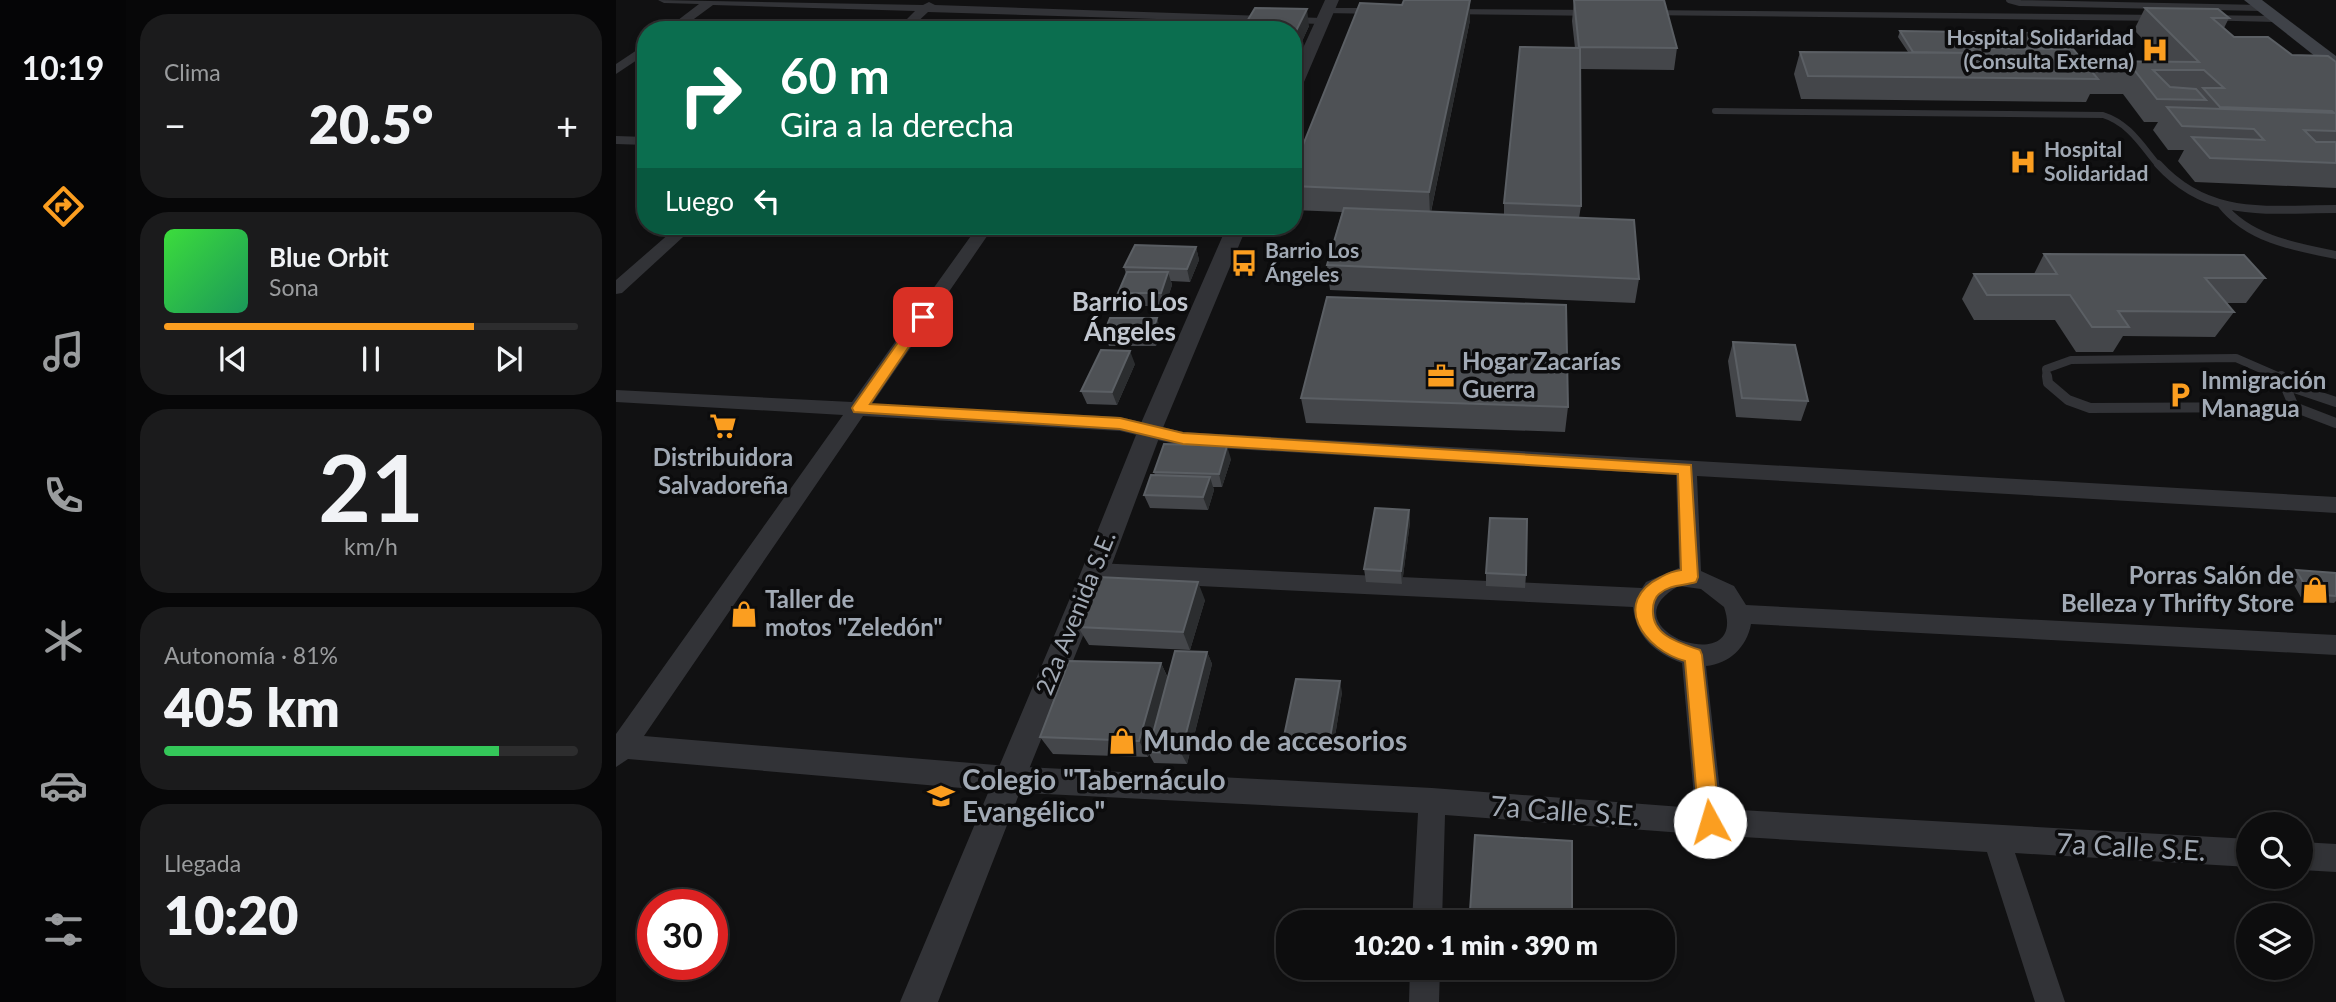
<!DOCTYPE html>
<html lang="es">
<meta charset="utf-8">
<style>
:root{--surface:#0d0d0e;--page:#1b1b1c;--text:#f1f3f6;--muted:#9a9c9e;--line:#2d2d2e;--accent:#fb9e20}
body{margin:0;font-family:Lato,sans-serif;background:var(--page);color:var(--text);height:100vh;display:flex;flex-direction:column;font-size:26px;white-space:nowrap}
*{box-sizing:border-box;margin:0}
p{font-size:23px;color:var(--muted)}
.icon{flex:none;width:38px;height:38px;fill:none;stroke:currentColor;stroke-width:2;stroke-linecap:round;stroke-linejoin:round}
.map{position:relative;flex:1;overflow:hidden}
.panel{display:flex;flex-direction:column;gap:14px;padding:14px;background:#070708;width:490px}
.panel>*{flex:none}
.hud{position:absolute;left:21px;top:21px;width:665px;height:214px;border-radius:28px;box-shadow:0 4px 10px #0003,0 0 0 2px var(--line);background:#0b6e4f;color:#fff;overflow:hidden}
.buttons{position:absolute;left:1620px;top:812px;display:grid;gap:14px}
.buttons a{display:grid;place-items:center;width:77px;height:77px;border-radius:50%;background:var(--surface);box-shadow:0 4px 10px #0003,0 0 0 2px var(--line);font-size:35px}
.speed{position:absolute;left:21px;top:889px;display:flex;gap:14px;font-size:35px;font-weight:700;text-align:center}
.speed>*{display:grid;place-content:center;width:91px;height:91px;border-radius:50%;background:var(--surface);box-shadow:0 4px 10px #0003,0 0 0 2px var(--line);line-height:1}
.speed .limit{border:10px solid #d22;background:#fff;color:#111}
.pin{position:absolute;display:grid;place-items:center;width:60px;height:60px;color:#fff;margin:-30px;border-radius:14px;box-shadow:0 4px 10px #0006}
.me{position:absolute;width:77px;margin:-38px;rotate:354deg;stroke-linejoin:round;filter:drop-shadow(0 0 5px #0008)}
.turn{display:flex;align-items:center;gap:24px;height:147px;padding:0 28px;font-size:32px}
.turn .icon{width:91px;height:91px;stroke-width:2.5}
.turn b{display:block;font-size:49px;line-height:60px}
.then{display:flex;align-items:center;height:66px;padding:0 28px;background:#0003;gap:14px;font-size:26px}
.big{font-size:52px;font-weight:800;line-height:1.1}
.panel .card{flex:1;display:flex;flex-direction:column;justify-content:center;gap:10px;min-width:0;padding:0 24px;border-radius:28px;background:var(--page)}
.panel .dial{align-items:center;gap:0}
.dial b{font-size:91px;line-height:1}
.song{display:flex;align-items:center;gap:21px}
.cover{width:84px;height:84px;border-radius:10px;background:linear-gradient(135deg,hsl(120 70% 55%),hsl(150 70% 35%))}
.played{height:7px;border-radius:4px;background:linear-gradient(90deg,var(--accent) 75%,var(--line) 75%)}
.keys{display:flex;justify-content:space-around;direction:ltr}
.heat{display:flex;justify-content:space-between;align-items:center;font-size:38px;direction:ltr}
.charge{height:10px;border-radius:5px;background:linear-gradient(90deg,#34c759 81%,var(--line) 0)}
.trip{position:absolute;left:660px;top:910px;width:399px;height:70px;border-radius:28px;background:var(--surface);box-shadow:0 4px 10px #0003,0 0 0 2px var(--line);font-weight:800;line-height:70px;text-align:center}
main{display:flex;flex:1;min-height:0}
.menu{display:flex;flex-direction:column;width:126px;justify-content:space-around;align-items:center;background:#050506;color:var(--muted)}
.menu .icon{width:49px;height:49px}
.menu .selected{color:var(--accent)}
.menu b{font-size:32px;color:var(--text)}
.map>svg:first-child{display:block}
</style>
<main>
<nav class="menu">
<b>10:19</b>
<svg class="icon selected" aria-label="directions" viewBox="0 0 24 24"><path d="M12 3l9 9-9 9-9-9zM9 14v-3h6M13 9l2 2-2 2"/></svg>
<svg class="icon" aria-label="music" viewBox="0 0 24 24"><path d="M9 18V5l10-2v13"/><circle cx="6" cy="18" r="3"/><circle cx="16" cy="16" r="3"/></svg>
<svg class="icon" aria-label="phone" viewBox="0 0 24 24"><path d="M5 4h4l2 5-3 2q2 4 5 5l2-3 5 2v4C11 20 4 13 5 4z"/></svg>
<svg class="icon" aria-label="climate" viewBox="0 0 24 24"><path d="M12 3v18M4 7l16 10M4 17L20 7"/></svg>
<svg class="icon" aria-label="car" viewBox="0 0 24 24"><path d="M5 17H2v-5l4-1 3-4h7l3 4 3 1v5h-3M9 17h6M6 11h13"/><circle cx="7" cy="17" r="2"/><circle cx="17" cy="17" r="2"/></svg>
<svg class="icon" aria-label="filters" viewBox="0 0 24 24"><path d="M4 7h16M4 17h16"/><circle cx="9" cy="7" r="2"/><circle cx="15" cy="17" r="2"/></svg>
</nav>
<section class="panel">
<div class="card"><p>Clima</p>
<div class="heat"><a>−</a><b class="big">20.5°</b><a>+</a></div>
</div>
<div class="card">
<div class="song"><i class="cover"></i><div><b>Blue Orbit</b><p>Sona</p></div></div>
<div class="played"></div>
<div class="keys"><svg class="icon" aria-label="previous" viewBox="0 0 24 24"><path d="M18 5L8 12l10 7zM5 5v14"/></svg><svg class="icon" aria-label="pause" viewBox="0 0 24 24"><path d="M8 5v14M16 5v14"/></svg><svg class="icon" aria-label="next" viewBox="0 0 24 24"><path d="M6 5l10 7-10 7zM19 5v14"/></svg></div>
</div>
<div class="card dial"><b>21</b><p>km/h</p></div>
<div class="card"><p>Autonomía · 81%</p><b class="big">405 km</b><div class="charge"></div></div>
<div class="card"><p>Llegada</p><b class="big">10:20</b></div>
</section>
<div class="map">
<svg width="1720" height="1002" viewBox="0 0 1720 1002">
<rect width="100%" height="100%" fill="#111112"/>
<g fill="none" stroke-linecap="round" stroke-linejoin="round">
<path stroke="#323337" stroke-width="6" d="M1393,0L1404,3L1645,8
M1099,111L1487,115C1513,123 1526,146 1543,166"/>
<path stroke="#323337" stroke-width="8" d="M1542,164C1593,220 1651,209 1720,209
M1605,204C1632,239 1679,247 1720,255
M1431,378L1430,369L1455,360L1620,358L1666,378"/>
<path stroke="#323337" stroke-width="10" d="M1431,376L1432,383L1452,400L1474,408L1678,407
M1665,376L1678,407
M1669,385L1720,402
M1678,407L1720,423"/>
<path fill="#323337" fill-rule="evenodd" d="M42,0L307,5L313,2L319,5L706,18L712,21L706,24L312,12L293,30H280L299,11L97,5L63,30H49L83,4L48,3Z
M710,8H768L774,11L768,14L706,13L704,11Z
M828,9L985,10L991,13L985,16L824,14L822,12Z
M1024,10L1552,15L1558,18L1552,21L1020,15L1018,13Z
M1584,15L1659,16L1665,19L1659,22L1580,20V16Z
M30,44V54L0,74V64Z
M0,136L30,137V145L0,144Z
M62,226H79L6,293L0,294V280Z
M362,226H378L256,404L504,417L567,432L1720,497V513L1081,476L1085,571L1118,586L1130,605L1720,635V655L1135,624C1131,647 1113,664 1090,666L1106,809L1633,839V867L1399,853L1449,1002H1419L1371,852L1094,835L829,815L826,922H796L802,813L392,792L12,759L0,767V734L227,415L0,402V390L236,402ZM247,416L504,431L567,446L1060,475L1063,568L1030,582L1026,588L479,563L471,566L468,572L471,578L479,581L1017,607C1020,637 1039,653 1066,663L1079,808L816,788L392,766L28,736ZM1063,586L1085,589L1108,607C1134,682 985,628 1063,586Z
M1685,842L1720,844V872L1685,870Z
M794,968H824L823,1002H793Z"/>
<path fill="#323337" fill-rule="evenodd" d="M709,0H723L685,89L677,94V70Z
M611,226H631L546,430L493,572L409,779L322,1002H284L465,572L522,430Z"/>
<path fill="#3f4248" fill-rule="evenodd" d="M1628,0H1646L1720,56V69L1714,68Z"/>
</g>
<path fill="#44464a" d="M958,0L1061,48L1058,70L964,69L965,206L963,218L1023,279L1019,303L714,290L711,265L726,212L677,210V170L854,20L815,212L888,215V203L959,48L956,21Z
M1529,8L1613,18L1608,28L1618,37L1676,55L1720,62V188L1579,182L1562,161L1568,150H1552L1537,130L1542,122H1528L1507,94H1474L1470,102L1185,99L1178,74L1184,52H1292L1282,37L1284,31L1435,49L1469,63L1470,61H1548L1518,30Z
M630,23L693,26L682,50H677V30H632Z
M580,247L583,260L574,282L555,281L556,285L549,306H507L502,293L510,274L508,267Z
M1428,254L1649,278L1630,303H1611L1618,312L1599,337L1507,336L1497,352H1460L1439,320H1358L1346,299L1358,274H1418Z
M545,331L540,346H493L488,333Z
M1117,342L1192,401L1185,421L1120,417L1112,361Z
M519,364L501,405L471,404L465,391Z
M685,398L952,407L949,432L690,423Z
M615,459L606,487H597L598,490L592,510L534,508L528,495L539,475L538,472Z
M793,510L794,522L786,584L750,582L748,569Z
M1680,570L1720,573V601L1718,603L1687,601L1673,576Z
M870,573L910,575L909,588L870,586Z
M589,600L574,650L473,645L462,627Z
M591,652L596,664L571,764L538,763L533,754L532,757L437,754L424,737L545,663L552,678Z
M726,692L717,749L672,747L668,736Z
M854,911L956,917L955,922H855Z"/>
<path fill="#2b2d2f" d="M854,0V20L814,216L813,192Z
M691,9L693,26L682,50L679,33Z
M580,247L583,260L574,282L571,269Z
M552,272L556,285L549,306L545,293Z
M541,318L545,331L540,346L536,333Z
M514,351L519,364L501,405L496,392Z
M611,446L615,459L606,487L603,474Z
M594,477L598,490L592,510L587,497Z
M793,510L794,522L786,584L785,571Z
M582,582L589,600L574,650L567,632Z
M591,652L596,664L571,764L565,753Z
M545,663L553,681L532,752V757L523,741Z
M724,681L726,692L717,749L714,738Z"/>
<path fill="#4e5155" stroke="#5b5f64" stroke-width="2" d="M788,0H854L813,192L677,186V170L744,3L786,5Z
M958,0H1048L1061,48L963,47Z
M639,8L691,9L679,33H677V30H653L656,24L630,23Z
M1529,8L1602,9L1613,18H1596L1618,37H1652L1676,55L1712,56L1720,62V131L1688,130L1700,142H1720V163L1594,158L1576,137L1648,140L1638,129L1566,126L1551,107L1718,113L1716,111L1604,107L1587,88H1608L1588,70H1537L1554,87L1580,89L1590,100L1541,99L1519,71H1480L1470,61L1583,62Z
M1284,31L1421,33L1435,49L1354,48L1353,53L1297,52Z
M904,47L964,48L965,206L888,203Z
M1354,48L1457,49L1482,79L1192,76L1184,52L1359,53Z
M728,208L1018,220L1023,279L711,265Z
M519,245L580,247L571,269L508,267Z
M1428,254L1628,255L1649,278H1589L1618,312L1502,311L1513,327H1476L1454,295H1371L1358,274H1441Z
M511,272H552L545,293H502Z
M711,297L950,305L952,407L685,398Z
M494,318H541L536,333H488Z
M1117,342L1179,345L1192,401L1126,398Z
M485,350L514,351L496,392L465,391Z
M548,444L611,446L603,474L538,472Z
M535,475L594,477L587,497L528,495Z
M759,508L793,510L785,571L748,569Z
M874,518L911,519L910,575L870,573Z
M1680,570L1720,573V596L1694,594Z
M482,577L582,582L567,632L462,627Z
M559,651L591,652L565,753L532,752Z
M453,661L545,663L523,741L424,737Z
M680,679L724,681L714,738L668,736Z
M859,835L956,841V917L854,911Z"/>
<path fill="#fb9e20" stroke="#a36715" stroke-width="2" d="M307,313L313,317L254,404L504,418L567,433L1075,465L1082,577L1080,582C1068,586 1054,584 1043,594C1039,597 1037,604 1037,609C1035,636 1064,643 1084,650L1086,655L1104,822L1101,829L1094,832L1086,829L1083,822L1069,661C1028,650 994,602 1045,577C1052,573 1057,571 1065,570L1062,474L567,444L504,429L238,412L236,408L238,405L302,314Z"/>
<defs>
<symbol id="hospital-bare" viewBox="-9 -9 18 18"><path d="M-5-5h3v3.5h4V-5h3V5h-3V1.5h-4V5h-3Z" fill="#fb9e20" stroke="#0c0c0d" stroke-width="2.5" paint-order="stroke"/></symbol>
<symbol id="bus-bare" viewBox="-9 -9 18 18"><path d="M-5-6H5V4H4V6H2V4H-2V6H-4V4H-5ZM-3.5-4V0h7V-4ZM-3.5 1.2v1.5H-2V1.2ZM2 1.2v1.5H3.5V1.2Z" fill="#fb9e20" stroke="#0c0c0d" stroke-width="2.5" paint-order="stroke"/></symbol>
<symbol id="office-bare" viewBox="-9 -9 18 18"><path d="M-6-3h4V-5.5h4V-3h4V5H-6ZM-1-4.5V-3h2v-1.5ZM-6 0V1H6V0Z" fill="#fb9e20" stroke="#0c0c0d" stroke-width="2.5" paint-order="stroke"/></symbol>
<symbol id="parking-bare" viewBox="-9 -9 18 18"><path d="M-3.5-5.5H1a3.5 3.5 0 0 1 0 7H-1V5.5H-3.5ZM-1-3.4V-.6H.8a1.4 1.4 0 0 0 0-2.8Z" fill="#fb9e20" stroke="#0c0c0d" stroke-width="2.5" paint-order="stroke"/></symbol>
<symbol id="supermarket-bare" viewBox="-9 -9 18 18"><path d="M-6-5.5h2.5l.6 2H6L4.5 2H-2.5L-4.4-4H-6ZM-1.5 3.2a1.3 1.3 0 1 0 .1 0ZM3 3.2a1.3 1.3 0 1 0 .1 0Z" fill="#fb9e20" stroke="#0c0c0d" stroke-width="2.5" paint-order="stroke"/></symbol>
<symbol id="shop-bare" viewBox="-9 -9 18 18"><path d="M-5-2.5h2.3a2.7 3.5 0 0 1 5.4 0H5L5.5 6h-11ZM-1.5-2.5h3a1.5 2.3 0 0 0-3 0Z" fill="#fb9e20" stroke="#0c0c0d" stroke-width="2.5" paint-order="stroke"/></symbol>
<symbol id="school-bare" viewBox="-9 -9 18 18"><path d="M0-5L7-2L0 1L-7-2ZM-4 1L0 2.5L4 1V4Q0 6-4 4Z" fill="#fb9e20" stroke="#0c0c0d" stroke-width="2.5" paint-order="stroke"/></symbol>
</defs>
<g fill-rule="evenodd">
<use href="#hospital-bare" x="1520" y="31" width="38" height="38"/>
<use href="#hospital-bare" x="1388" y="143" width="38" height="38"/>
<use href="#bus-bare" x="609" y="244" width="38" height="38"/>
<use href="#office-bare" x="806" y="357" width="38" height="38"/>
<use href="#parking-bare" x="1545" y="376" width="38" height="38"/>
<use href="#supermarket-bare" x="88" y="407" width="38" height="38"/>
<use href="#shop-bare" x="1680" y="571" width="38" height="38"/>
<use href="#shop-bare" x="109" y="595" width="38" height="38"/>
<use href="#shop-bare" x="487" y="722" width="38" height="38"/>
<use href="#school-bare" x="306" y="777" width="38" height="38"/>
</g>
<g text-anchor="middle" stroke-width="7" stroke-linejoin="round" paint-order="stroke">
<g font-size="21" font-weight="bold" fill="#a1a9b4" stroke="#0c0c0d" text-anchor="start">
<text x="1518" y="45" text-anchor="end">Hospital Solidaridad<tspan x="1518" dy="24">(Consulta Externa)</tspan></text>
<text x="1428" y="157">Hospital<tspan x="1428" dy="24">Solidaridad</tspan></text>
<text x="649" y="258">Barrio Los<tspan x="649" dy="24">Ángeles</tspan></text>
</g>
<g font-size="24" font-weight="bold" fill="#a1a9b4" stroke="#0c0c0d" text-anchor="start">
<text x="846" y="370">Hogar Zacarías<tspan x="846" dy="28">Guerra</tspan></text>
<text x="1585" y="389">Inmigración<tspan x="1585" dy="28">Managua</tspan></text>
<text x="107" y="466" text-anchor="middle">Distribuidora<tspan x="107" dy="28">Salvadoreña</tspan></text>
<text x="1678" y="584" text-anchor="end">Porras Salón de<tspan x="1678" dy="28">Belleza y Thrifty Store</tspan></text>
<text x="149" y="608">Taller de<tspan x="149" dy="28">motos "Zeledón"</tspan></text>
</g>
<g font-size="24" fill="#a1a9b4" stroke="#0c0c0d">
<text transform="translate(460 613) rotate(-68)" y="8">22a Avenida S.E.</text>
</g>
<g font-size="26" font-weight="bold" fill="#c2c7d0" stroke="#0c0c0d">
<text x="514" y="311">Barrio Los<tspan x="514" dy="30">Ángeles</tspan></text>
</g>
<g font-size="28" font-weight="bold" fill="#a1a9b4" stroke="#0c0c0d" text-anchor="start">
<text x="527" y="751">Mundo de accesorios</text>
<text x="346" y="790">Colegio "Tabernáculo<tspan x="346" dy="32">Evangélico"</tspan></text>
</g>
<g font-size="28" fill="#a1a9b4" stroke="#0c0c0d">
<text transform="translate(949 811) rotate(4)" y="10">7a Calle S.E.</text>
<text transform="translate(1515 847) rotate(3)" y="10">7a Calle S.E.</text>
</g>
</g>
</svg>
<div class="buttons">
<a><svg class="icon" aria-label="search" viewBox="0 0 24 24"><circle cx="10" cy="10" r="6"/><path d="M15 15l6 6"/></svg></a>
<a><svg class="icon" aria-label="layers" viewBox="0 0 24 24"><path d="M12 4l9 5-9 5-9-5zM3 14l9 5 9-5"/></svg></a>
</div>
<div class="speed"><div class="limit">30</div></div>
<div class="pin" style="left:307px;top:317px;background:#d93025"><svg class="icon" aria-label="arrive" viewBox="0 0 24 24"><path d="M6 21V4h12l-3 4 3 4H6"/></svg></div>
<svg class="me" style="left:1094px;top:822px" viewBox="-20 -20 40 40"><circle r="19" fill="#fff"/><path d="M0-13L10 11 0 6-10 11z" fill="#fb9e20"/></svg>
<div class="trip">10:20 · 1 min · 390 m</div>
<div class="hud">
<div class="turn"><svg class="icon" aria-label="right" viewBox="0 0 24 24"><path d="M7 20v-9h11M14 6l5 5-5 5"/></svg><div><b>60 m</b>Gira a la derecha</div></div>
<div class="then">Luego<svg class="icon" aria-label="left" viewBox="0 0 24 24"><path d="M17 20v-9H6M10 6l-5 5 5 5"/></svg></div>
</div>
</div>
</main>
